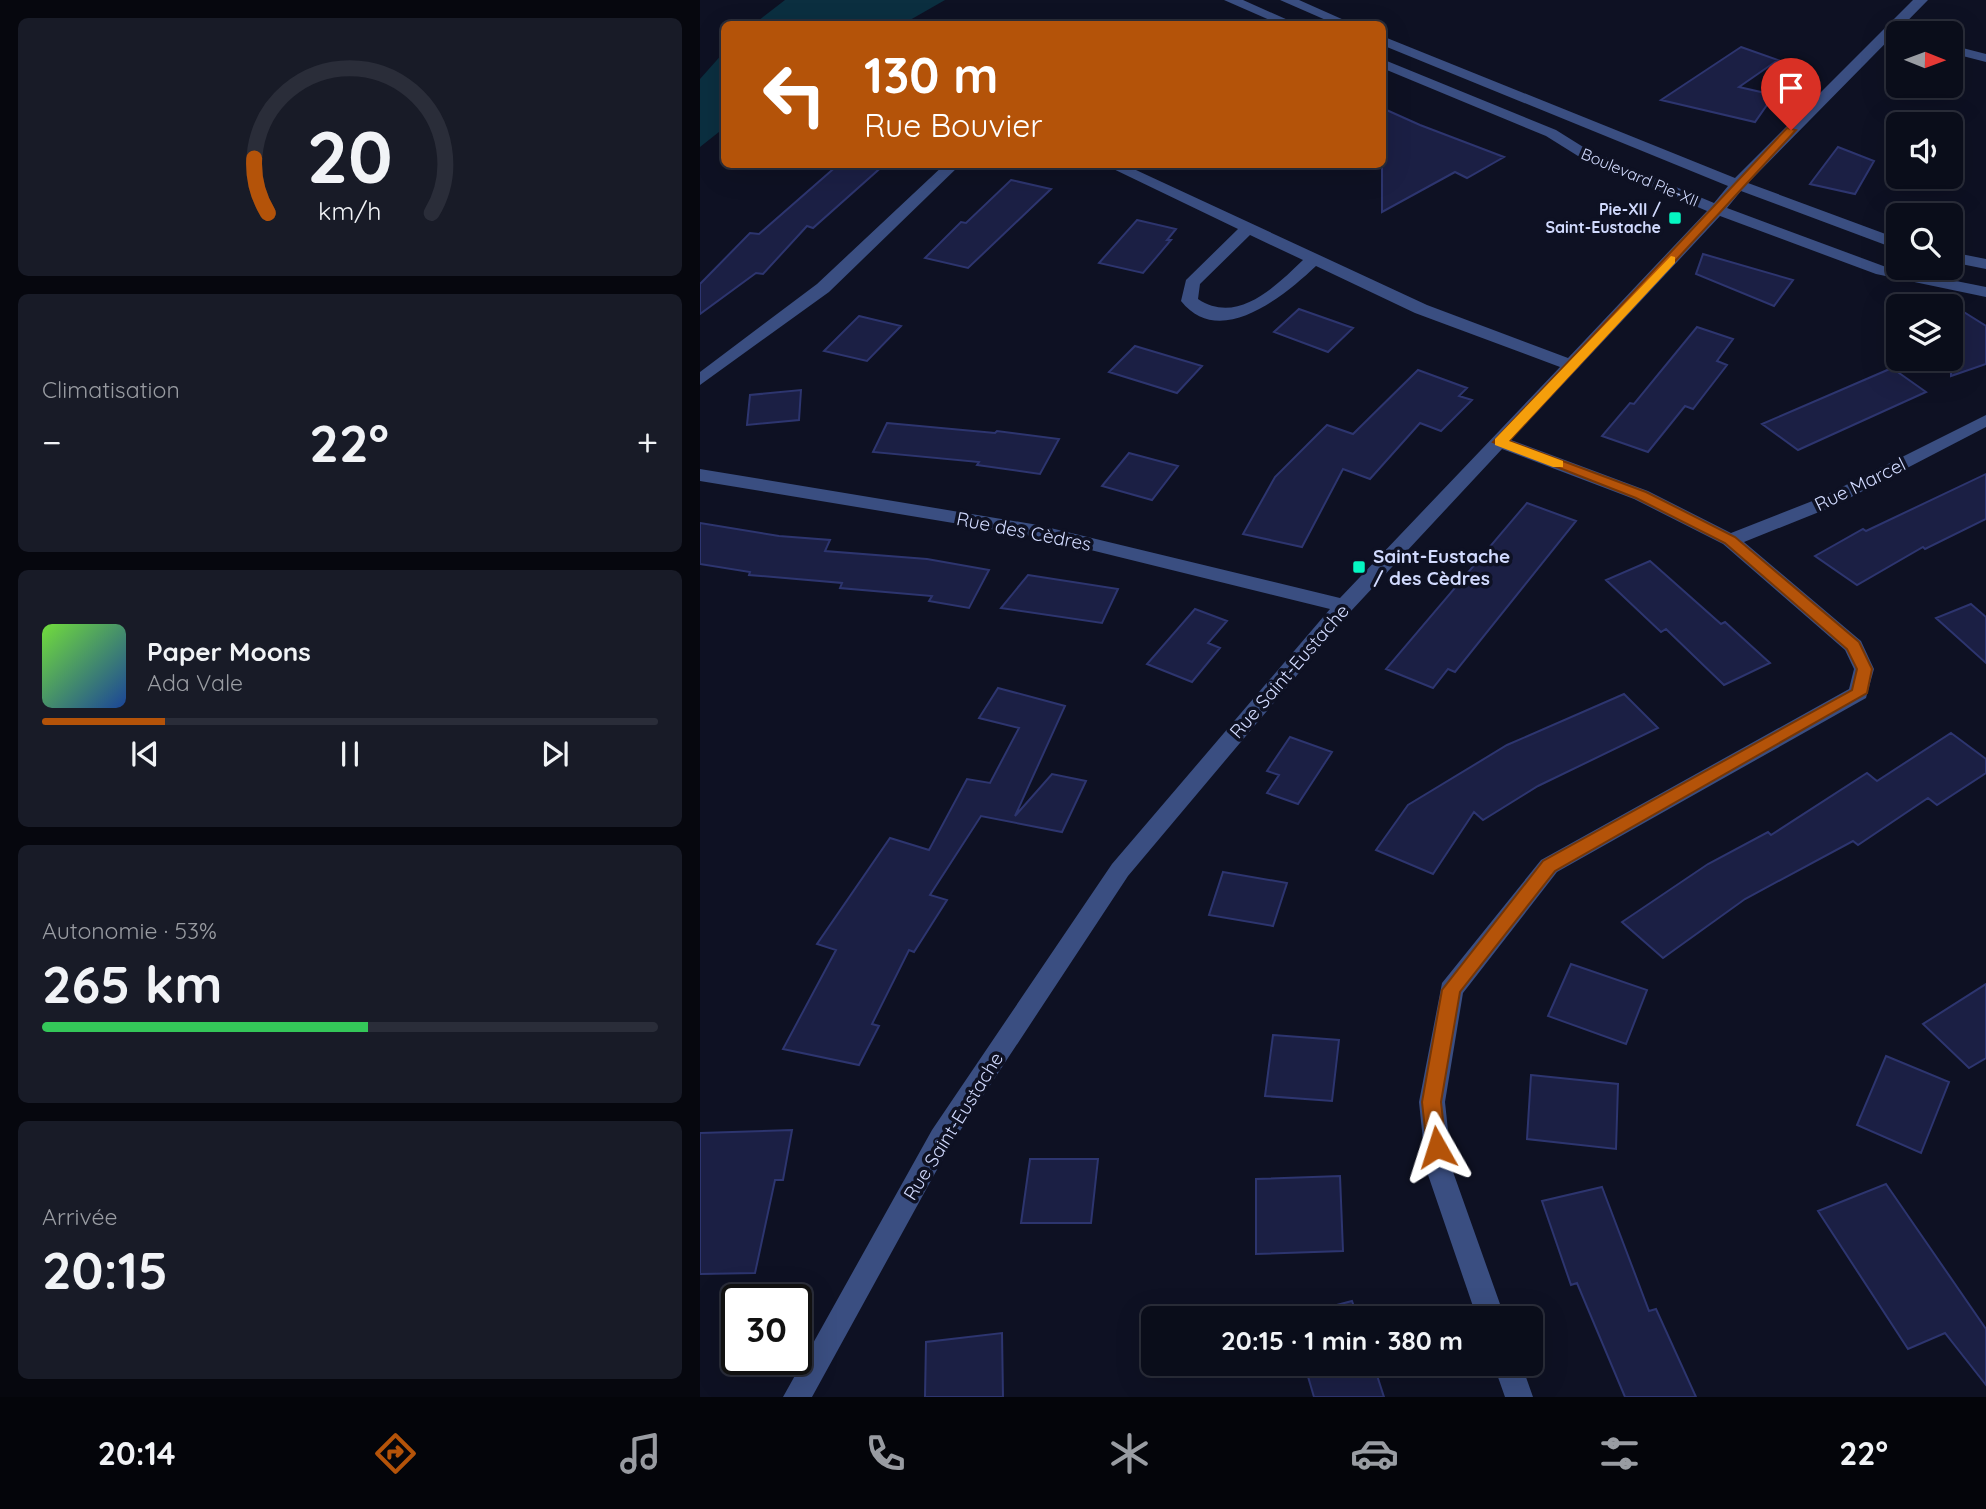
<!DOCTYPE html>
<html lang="fr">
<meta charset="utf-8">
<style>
:root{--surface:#0a0d1a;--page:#181b27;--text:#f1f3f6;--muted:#999ca2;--line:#2a2d39;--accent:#b45309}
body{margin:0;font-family:Quicksand,sans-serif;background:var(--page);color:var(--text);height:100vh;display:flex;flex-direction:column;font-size:26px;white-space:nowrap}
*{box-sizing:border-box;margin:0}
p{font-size:23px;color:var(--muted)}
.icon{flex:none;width:38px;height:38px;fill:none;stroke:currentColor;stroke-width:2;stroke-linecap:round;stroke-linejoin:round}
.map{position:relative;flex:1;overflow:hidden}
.side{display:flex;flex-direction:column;gap:18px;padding:18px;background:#06070e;width:700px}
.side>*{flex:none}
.banner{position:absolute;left:21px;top:21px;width:665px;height:147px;border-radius:10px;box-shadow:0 7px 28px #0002,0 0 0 2px var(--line);background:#b45309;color:#fff;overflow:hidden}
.needle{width:46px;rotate:91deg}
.fabs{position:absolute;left:1186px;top:21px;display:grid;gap:14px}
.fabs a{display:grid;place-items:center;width:77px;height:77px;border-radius:10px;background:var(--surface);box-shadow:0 7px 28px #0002,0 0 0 2px var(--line);font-size:35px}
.speed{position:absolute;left:21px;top:1284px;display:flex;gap:14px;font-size:35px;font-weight:700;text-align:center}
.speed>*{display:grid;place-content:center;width:91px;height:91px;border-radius:50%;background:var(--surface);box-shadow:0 7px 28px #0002,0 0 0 2px var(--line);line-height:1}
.speed .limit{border:4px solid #111;border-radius:10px;background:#fff;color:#111}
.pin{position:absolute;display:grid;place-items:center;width:60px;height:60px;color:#fff;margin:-72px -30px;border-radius:50% 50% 50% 0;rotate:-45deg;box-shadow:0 0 7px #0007}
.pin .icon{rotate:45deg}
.me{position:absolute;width:77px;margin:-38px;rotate:354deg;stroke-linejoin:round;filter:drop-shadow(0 0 5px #0008)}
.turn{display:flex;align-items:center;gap:24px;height:147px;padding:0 28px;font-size:32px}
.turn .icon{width:91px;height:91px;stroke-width:2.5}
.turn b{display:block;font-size:49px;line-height:60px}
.big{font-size:52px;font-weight:700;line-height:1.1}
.side .widget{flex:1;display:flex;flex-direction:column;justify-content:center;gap:10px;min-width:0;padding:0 24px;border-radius:10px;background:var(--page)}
.side .dial{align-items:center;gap:0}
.dial svg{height:182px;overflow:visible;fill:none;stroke:var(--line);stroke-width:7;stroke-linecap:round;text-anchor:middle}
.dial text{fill:var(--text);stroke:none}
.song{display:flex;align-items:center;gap:21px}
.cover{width:84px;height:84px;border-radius:10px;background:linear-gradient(135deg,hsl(100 70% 55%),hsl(220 70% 35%))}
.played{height:7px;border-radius:4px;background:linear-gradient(90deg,var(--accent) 20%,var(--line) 20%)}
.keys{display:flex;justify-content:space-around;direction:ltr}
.heat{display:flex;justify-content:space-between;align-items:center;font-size:38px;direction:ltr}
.charge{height:10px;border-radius:5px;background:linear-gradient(90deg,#34c759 53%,var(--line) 0)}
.trip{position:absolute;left:441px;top:1306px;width:402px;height:70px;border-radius:10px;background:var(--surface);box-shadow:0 7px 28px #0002,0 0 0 2px var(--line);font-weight:700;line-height:70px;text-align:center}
.tabs{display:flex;height:112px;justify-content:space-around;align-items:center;background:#04050a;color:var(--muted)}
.tabs .icon{width:49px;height:49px}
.tabs .on{color:var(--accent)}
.tabs b{font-size:32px;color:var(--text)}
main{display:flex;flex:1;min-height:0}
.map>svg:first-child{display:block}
</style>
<main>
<section class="side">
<div class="widget dial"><svg viewBox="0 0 100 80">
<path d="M14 69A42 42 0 1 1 86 69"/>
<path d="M14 69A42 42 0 0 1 8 45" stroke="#b45309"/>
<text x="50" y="56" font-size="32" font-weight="700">20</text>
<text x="50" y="72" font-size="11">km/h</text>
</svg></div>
<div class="widget"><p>Climatisation</p>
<div class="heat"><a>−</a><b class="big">22°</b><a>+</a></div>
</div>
<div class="widget">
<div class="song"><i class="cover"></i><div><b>Paper Moons</b><p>Ada Vale</p></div></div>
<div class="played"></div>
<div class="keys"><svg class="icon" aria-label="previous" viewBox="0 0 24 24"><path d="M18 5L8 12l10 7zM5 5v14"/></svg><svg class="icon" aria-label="pause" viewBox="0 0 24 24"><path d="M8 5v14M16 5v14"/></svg><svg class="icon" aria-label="next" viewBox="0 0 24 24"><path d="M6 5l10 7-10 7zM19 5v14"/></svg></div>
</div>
<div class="widget"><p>Autonomie · 53%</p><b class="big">265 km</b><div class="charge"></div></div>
<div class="widget"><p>Arrivée</p><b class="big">20:15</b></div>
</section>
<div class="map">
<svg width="1286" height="1397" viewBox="0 0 1286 1397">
<rect width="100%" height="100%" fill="#0e1123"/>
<path fill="#0b2f40" d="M85,0H245L203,24H54Z
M24,52V128L0,147V79Z"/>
<path fill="#1b1f44" stroke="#2d356f" stroke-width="2" d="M1041,47L1078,60L1039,87L1074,95L1055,122L961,100Z
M682,108L720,125L804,157L767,178L755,172L682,212Z
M1138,147L1174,161L1155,194L1110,184Z
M139,164H185L113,228L107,226L63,274L56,273L0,314V284L50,233L59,234Z
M311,180L351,189L268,268L225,258L261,222L266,223Z
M437,220L476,229L467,240H471L443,273L399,263Z
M1003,254L1093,280L1074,306L996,274Z
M1251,304L1286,326V364L1251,376Z
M599,309L653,328L628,352L574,332Z
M159,316L201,326L167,361L124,351Z
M997,327L1033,339L1017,361L1027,365L993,409L985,406L948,452L902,436L930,403L934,404Z
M435,346L502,366L477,393L409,372Z
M1192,368L1226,392L1098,450L1062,424Z
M718,370L767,388L759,396L772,400L741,431L720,423L670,479L643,469L602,547L543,534L575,477L627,425L653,434Z
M101,390L99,420L47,425L50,395Z
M187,423L295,433L297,431L359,439L340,474L277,465L279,462L173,452Z
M429,453L478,466L452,500L402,486Z
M1286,474V519L1225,549L1223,547L1157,585L1115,556L1163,529L1166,531Z
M827,503L876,521L755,672L748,669L733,688L686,669Z
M0,523L79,536L130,540L125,551L227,559L289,570L269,608L229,601L232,596L140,588L142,583L49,575L50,572L0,564Z
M950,561L1021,624L1025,622L1070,663L1024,685L966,629L961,632L906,580Z
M328,575L418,589L402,623L301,608Z
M1271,604L1286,617V663L1236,618Z
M495,609L527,621L508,643L520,648L492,682L447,664Z
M298,688L365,706L315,816L352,774L386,781L362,832L281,816L230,895L247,900L214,952L209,950L172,1024L179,1026L159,1065L83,1049L136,950L117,944L190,838L229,850L267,779L290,783L319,728L279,718Z
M924,694L958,728L838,786L783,820L774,812L733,874L676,850L708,805L807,745Z
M1251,733L1286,759V773L1237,805L1228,798L1158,845L1153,841L1045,899L963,958L922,922L1008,864L1068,832L1071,835L1167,773L1177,781Z
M590,737L632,752L598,804L567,793L579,775L567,771Z
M523,872L587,883L573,926L509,915Z
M871,964L947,990L926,1044L848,1016Z
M1286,984V1058L1269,1068L1223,1024Z
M573,1035L639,1040L632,1101L565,1096Z
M1186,1056L1249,1082L1221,1153L1157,1125Z
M831,1075L918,1084L916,1149L827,1139Z
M92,1130L83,1180H75L55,1273L0,1274V1133Z
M330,1159H398L391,1223H321Z
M640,1176L643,1251L556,1254V1179Z
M1186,1184L1286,1329V1385L1245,1333L1208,1349L1118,1211Z
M902,1187L949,1311L956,1309L996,1397H925L877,1283L871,1285L842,1201Z
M652,1301L658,1318L591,1317Z
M302,1333L303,1397H225L226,1342Z
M604,1363H673L684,1397H614Z"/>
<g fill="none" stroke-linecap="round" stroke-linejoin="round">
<path fill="#3a4e81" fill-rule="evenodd" d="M524,0H543L597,24H579Z
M580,0H599L653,24H635Z
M1213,0H1228L1048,183L1199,239V250L1041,191L1027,208L1186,267L1286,287V297L1176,274L1020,216L811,440L948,491L1031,533L1120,498L1286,415V427L1134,506L1044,542L1161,641L1174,669L1166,698L857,872L763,993L745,1102L752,1169L805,1318H777L726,1169L719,1102L742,983L841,860L1149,689L1154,669L1145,650L1023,544L934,499L802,449L651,611L428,876L250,1146L112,1397H83L232,1130L412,864L630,609L338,537L0,481V469L338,525L640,598L860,367L715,313L616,266C584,296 520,350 481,301L486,280L538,229L403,164H423L727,305L868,358L1007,211L878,156L846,136L682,68V59L856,130L888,150L1014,203L1028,186L682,45V36L1035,178ZM550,235L603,260C575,287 537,325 498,299L500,284Z
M1251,45L1286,54V62L1251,53Z
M245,164H261L129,292L0,385V372L117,284Z
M1251,252L1286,259V269L1251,262Z
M793,1363H821L833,1397H805Z"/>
</g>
<path fill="#b45309" stroke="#753606" stroke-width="2" d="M1087,128L1096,130L809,441L946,492L1035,537L1159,642L1172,669L1167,693L855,871L760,992L741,1102L746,1147L744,1153L737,1156L730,1153L727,1147L722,1102L742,990L843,861L1152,690L1157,669L1147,649L1025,543L936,498L793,442Z"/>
<path fill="#f59e0b" d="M971,256L975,257V263L809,441L863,461V467H853L795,445V439Z"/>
<g fill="#05f7c2" stroke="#0e1123" stroke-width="2.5">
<rect x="968" y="211" width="14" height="14" rx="3.5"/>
<rect x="652" y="560" width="14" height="14" rx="3.5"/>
</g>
<g text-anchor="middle" stroke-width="7" stroke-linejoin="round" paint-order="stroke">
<g font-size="16" fill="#d1dafe" stroke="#0e1123">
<text transform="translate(940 177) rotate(23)" y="6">Boulevard Pie-XII</text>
</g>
<g font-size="16" font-weight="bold" fill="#d1dafe" stroke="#0e1123" text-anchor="end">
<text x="961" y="215">Pie-XII /<tspan x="961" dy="18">Saint-Eustache</tspan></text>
</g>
<g font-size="19" fill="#d1dafe" stroke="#0e1123">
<text transform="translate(1160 484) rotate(-26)" y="7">Rue Marcel</text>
<text transform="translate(324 531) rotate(11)" y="7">Rue des Cèdres</text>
<text transform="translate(589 671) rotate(-49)" y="7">Rue Saint-Eustache</text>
<text transform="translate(253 1126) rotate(-58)" y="7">Rue Saint-Eustache</text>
</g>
<g font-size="19" font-weight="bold" fill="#d1dafe" stroke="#0e1123" text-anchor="start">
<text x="673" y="563">Saint-Eustache<tspan x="673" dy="22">/ des Cèdres</tspan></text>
</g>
</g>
</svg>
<div class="fabs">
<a><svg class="needle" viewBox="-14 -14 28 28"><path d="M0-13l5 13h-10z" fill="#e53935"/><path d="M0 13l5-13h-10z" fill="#999ca2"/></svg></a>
<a><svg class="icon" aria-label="sound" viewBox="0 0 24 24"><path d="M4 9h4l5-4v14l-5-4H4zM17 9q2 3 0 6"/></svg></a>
<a><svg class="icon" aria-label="search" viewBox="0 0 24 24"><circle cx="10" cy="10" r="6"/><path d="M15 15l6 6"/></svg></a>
<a><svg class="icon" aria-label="layers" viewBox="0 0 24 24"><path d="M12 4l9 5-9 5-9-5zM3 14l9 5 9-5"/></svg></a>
</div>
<div class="speed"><div class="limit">30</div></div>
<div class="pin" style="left:1091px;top:130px;background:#d93025"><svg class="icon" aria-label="arrive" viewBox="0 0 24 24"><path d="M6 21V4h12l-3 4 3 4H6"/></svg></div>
<svg class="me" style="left:737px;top:1147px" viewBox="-20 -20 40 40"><path d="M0-17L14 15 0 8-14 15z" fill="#b45309" stroke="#fff" stroke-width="4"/></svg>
<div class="trip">20:15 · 1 min · 380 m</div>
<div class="banner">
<div class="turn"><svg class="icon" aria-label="left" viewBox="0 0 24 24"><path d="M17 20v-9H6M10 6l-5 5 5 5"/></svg><div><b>130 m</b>Rue Bouvier</div></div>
</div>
</div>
</main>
<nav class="tabs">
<b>20:14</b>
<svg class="icon on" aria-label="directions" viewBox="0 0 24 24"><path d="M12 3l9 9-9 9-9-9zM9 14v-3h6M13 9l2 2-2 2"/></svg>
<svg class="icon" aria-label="music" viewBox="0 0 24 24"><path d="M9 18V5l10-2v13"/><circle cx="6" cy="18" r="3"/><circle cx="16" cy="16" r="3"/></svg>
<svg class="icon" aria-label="phone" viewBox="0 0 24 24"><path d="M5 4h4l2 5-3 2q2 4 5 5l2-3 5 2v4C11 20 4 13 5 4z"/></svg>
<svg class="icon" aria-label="climate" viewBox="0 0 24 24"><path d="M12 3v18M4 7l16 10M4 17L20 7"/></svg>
<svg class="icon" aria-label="car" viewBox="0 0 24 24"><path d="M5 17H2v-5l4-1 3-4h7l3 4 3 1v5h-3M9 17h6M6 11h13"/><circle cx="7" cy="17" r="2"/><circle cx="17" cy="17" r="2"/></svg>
<svg class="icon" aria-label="filters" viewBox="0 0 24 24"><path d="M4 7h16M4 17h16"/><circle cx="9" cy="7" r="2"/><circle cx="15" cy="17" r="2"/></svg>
<b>22°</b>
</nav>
